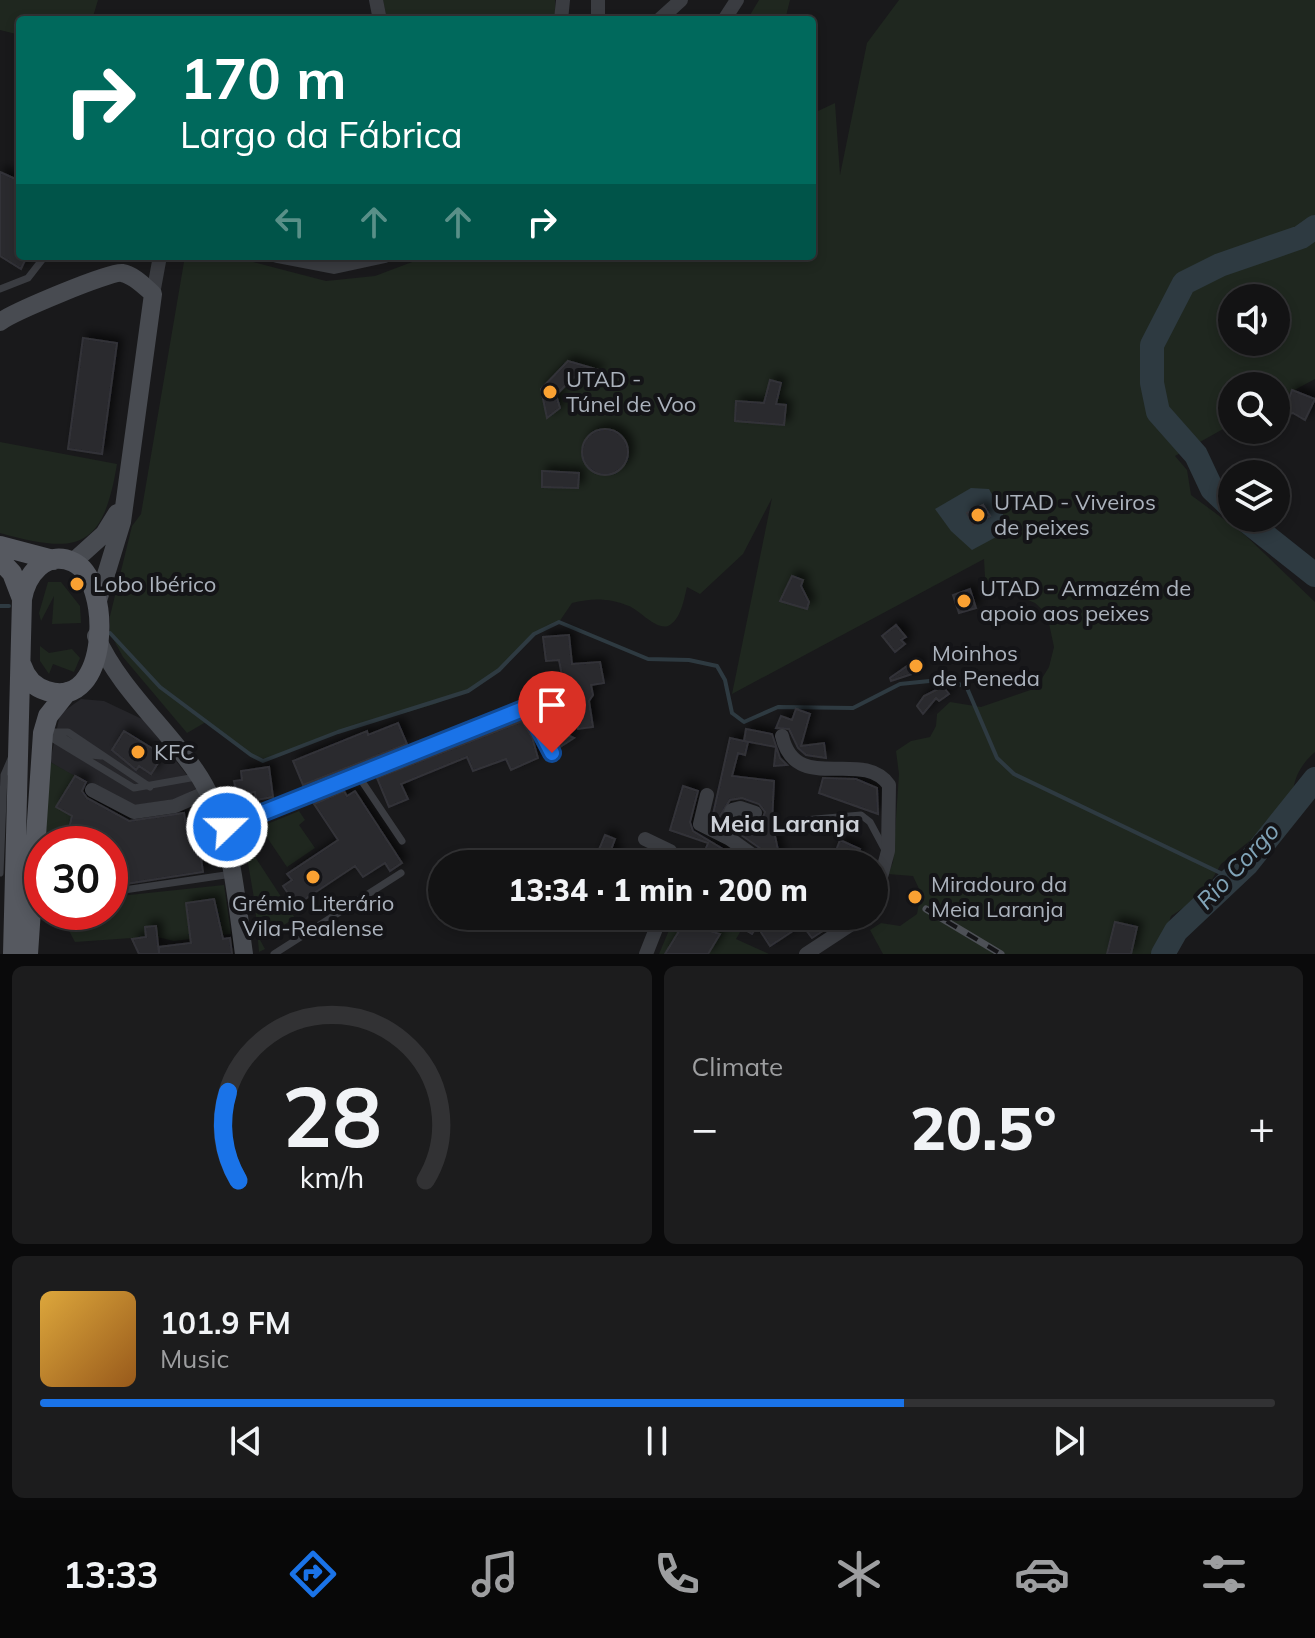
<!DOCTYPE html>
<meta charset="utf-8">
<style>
:root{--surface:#131314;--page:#1c1c1d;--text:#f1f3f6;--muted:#9d9ea0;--line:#323234;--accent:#1a73e8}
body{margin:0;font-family:Mulish,sans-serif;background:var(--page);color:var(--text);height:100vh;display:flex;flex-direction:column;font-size:30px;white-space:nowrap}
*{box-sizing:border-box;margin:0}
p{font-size:26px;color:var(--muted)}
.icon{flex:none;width:44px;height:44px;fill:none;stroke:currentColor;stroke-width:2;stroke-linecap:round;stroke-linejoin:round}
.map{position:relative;height:954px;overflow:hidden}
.panel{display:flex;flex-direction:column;gap:12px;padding:12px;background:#0a0a0b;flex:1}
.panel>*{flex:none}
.banner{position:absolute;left:16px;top:16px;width:800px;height:244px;border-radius:8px;box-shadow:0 4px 12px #0003,0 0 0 2px var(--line);background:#00695c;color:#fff;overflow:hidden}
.tools{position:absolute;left:1218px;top:284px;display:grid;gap:16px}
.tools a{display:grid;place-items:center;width:72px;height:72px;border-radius:50%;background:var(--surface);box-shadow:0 4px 12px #0003,0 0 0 2px var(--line);font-size:40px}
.speed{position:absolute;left:24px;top:826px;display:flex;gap:16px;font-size:40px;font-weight:700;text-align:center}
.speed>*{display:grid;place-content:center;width:104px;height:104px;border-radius:50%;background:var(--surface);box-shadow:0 4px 12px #0003,0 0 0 2px var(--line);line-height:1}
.speed .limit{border:12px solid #d22;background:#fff;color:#111}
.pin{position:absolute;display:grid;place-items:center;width:68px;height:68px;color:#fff;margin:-82px -34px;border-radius:50% 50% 50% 0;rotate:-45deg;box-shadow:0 0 8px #0007}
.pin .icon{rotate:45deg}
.me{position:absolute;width:88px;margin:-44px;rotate:68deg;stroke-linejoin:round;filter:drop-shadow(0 0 6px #0008)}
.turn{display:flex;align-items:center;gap:28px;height:168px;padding:0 32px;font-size:36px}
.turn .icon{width:104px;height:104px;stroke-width:2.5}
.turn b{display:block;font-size:56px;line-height:68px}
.lanes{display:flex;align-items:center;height:76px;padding:0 32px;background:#0003;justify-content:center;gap:40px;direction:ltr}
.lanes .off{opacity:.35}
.big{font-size:60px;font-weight:800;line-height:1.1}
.panel .card{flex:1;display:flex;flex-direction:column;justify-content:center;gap:12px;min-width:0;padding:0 28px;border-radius:12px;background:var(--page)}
.panel .dial{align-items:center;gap:0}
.dial svg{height:208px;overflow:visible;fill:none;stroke:var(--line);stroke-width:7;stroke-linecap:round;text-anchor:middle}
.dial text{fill:var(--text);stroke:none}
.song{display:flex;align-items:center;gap:24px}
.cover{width:96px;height:96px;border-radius:12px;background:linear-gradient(135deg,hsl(40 70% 55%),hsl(30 70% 35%))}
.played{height:8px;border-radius:4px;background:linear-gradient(90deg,var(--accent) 70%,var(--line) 70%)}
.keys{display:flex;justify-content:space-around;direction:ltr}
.heat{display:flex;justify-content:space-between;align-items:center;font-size:44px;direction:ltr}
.panel .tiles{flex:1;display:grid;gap:12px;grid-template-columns:1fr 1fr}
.card:last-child{grid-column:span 2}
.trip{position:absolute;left:428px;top:850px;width:460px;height:80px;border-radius:40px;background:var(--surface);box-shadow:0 4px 12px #0003,0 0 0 2px var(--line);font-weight:800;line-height:80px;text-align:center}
.tab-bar{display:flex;height:128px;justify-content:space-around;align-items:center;background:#080808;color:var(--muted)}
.tab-bar .icon{width:56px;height:56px}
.tab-bar .on{color:var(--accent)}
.tab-bar b{font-size:36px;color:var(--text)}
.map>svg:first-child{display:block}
</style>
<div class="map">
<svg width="1315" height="954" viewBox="0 0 1315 954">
<defs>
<filter id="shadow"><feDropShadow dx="5" dy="-5" stdDeviation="4" flood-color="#0009"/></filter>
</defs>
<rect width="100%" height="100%" fill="#19191b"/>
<path fill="#252529" d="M81,699L104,701L144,720L197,788L180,798L125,807L50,762L60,714Z"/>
<path fill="#1f271f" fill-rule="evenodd" d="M0,0H98L92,20H20V35L0,30Z
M383,0H555V20H387Z
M759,0H790L785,20H747Z
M899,0H1315V379L1276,400V386H1232V424L1175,456L1187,470L1191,495L1245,535L1315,602V752C1302,763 1293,778 1293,795L1265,822L1257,835L1221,864L1203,895L1171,916L1159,954H883L870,930L881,923L900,926L917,914L921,893L913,876L888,874L893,862L899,774L896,751L911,741L930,737L936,726L937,714L950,702L981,707L1036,688L1049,667L1054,647L1047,614L1035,603L990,584L985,577L984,559L732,694L772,498L743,554L700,594L687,587C684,599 681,620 668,626C656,630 639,610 629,606C609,598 592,598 572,603L559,622L534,634L499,670L478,686L435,704L338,732L268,760L251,755L206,722L187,733L123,657L110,633V616L132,526L141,514L185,256H230L326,281L375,276L428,256H812V120L818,111L835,103L840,175L867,43ZM1232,298H1276V342H1232Z
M0,442L117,464C103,549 79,555 0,533Z
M48,582H61L80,606L81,623L52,624L54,596L41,621L39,613Z
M40,646L49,653L72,649L80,658L74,672L53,664L49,674L40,661Z
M50,762L75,776L56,806L72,816L69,829L81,837L85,831L106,844H44Z
M299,811L305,820L299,825L315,848L287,867L260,827Z
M244,840L295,918L260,940L265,949L259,952L255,904Z
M224,885L231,934L174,941L157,937L155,926L145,927L146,937L75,942L59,912H110V897Z
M675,916H744L746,922L736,939L769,954H709L720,934L685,923L665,954H659Z"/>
<path fill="#2e3a41" d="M971,488L989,489L1011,529L972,550L951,531L935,509Z"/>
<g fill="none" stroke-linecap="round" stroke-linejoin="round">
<path stroke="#2e3a41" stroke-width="4" d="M0,606H9
M110,633L160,687L251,755L263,761L338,732L468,691L499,670L534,634L559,622L648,659L689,660L717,666L725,680L732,713L744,722L778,707L853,708L900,684L949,679L967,688L997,758L1014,774L1231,878"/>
<path stroke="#2e3a41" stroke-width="24" d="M1232,508L1212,489L1196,455L1158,412L1152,383V345L1184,283L1220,265L1301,237L1315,227
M1243,518L1315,575
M1163,954L1176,931L1247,864L1315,779"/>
</g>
<path fill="#29292d" stroke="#333338" stroke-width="2" filter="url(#shadow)" d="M0,172L20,181V256H27L21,269L0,256Z
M83,338L117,343L102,454L68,449Z
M568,361L599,370L589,382L574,377L556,395L560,408L547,418L541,389Z
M770,380L781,383L776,404L786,405L784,425L735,421L736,401L764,403Z
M1292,390L1315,399L1305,420L1293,413L1284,414Z
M582 452a23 23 0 1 1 46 0a23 23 0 1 1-46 0Z
M542,471L579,473L578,488L542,487Z
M983,505L990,516L973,525L967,513Z
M792,576L803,580L801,586L809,602L807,609L780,601Z
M970,589L976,608L959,613L953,595Z
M896,625L906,637L901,640L905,644L895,652L882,636Z
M569,635L572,664L600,662L604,683L591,685L593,695L589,701L593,727L578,729L574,700L565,692L559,660L546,661L543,637Z
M917,659L921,671L891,681L890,678Z
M948,684L945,689L949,694L939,701L936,698L923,714L917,706L924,696Z
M552,709L561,732L574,738L560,747L542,713Z
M796,709L810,714L801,746L824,743L826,758L806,755L798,748L789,729L776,728L781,716L792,720Z
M522,721L532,737L538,758L511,770L506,759L473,771L467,757L401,784L408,799L389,807L377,778Z
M398,723L407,744L303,785L293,761L367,731L368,735Z
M746,729L772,734L780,758L787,765L774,766L776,747L744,741Z
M124,731L163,755L151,774L139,766L136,770L112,750Z
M730,738L748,742L745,755L738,753L732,776L774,781L772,822L781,864H775L771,856L734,830L739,818L753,823L762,820L765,812L759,804L742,798L730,800L717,821L712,819Z
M269,767L273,797L256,800L255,792L237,795L234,781L242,780L241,771Z
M75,776L86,782L82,791L87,798L129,821L184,813L188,839L198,838L203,872L119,885L113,844H106L85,831L82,837L69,829L72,816L56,807Z
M823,778L856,779L877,788L878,814L819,793Z
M683,786L698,791L690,822L693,831L748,864H718L708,860L710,856L704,853L708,843L670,830Z
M344,791L347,796L355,791L402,863L390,871L385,863L363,877L355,866L296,905L283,886L292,880L287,874L338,840L314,804Z
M605,835L615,839L611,850L618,853L614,864H600L602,859L596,857Z
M840,840L860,849L853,864H831Z
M214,899L223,939L230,938L232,954H159V947L191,943L186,903Z
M740,916H846L812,938L802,925L770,946L757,926L752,934L742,928L746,922Z
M1115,922L1137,927L1131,954H1107Z
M684,923L720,934L708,954H665Z
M156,926L159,954H139L132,939L146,937L145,927Z"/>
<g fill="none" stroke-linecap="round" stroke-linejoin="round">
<path stroke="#3a3c41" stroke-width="7" d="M0,289L28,278L45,256
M45,732H68L150,787
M54,732L91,755L101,756
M45,734L134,788L196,777
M357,774L402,841
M793,821L861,815L870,822L885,850
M0,873L4,775L13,754
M124,890L232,874
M274,954L401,873"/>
<path stroke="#3a3c41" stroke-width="14" d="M376,0L380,20
M598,0V20
M561,20L563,0
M659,20L681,0
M724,20L737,0
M277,256L334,267L385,256
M153,294L160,256
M528,707L552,753
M782,736C796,796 862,747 889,785L888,851L874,903
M92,790L134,812L175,806L207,792
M707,795L700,824L730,839L765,864
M222,828L552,698L564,703L569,726
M722,834L732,810L740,808L755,813
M645,839L670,851L680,864
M646,954L661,916
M806,954L864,916"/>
<path stroke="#484b51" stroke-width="18" d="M0,322C11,313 110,271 122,273C134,275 144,286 153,294L122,522L97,604
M73,562L104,534L117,513
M96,636C118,686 164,726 195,770C232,823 235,892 244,954"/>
<path stroke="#565960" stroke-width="20" d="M0,546L53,560
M0,560L12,573L22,599
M13,954L22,599C26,576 45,549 73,562C113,580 110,712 47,691C34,687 26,679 22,666
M28,954L43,733L48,716L67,692"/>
<defs>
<path id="rail" d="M926,909L1001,954"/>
</defs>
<use href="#rail" stroke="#4d5056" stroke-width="7"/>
<use href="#rail" stroke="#141417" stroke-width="4" stroke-dasharray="12" stroke-linecap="butt"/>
</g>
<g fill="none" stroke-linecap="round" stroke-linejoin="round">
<defs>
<path id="route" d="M227,827L528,707L552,753"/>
</defs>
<use href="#route" stroke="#114b97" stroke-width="20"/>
<use href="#route" stroke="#1a73e8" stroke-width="14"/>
</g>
<g fill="#faa132" stroke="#141417" stroke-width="3">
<circle cx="550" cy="392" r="8"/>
<circle cx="978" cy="515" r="8"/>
<circle cx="77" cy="584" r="8"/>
<circle cx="964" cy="601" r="8"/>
<circle cx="916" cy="666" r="8"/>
<circle cx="138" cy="752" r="8"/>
<circle cx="313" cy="877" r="8"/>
<circle cx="915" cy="897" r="8"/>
</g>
<g text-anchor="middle" stroke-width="8" stroke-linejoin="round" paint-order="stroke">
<g font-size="22" fill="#abb2bc" stroke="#141417" text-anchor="start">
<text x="566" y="387">UTAD -<tspan x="566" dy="25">Túnel de Voo</tspan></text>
<text x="994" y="510">UTAD - Viveiros<tspan x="994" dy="25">de peixes</tspan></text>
<text x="93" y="592">Lobo Ibérico</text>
<text x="980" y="596">UTAD - Armazém de<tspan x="980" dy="25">apoio aos peixes</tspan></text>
<text x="932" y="661">Moinhos<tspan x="932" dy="25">de Peneda</tspan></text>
<text x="154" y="760">KFC</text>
<text x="931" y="892">Miradouro da<tspan x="931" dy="25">Meia Laranja</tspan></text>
<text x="313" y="911" text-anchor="middle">Grémio Literário<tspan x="313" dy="25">Vila-Realense</tspan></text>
</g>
<g font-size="24" font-weight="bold" fill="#ccd0d7" stroke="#141417">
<text x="785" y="832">Meia Laranja</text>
</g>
<g font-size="24" font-style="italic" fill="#81a4b8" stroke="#141417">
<text transform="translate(1238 866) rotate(-47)" y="8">Rio Corgo</text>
</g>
</g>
</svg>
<div class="tools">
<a><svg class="icon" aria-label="sound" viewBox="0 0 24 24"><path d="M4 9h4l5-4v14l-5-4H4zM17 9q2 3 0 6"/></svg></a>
<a><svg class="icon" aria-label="search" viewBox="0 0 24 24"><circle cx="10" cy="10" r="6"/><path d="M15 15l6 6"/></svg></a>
<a><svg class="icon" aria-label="layers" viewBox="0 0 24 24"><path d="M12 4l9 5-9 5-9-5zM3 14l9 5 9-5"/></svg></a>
</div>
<div class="speed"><div class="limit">30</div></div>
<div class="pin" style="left:552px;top:753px;background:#d93025"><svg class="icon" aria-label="arrive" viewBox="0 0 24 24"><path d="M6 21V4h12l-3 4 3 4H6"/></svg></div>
<svg class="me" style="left:227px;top:827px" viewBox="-20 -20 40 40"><circle r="17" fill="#1a73e8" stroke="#fff" stroke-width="3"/><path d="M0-11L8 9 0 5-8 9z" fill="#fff"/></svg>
<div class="trip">13:34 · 1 min · 200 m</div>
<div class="banner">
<div class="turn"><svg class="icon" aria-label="right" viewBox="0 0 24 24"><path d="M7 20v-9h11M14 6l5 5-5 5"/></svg><div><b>170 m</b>Largo da Fábrica</div></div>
<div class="lanes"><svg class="icon off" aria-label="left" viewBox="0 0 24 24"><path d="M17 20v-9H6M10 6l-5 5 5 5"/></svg><svg class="icon off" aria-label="ahead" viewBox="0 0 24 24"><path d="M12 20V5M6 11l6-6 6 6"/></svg><svg class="icon off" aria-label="ahead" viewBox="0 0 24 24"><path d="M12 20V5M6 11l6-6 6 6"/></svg><svg class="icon" aria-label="right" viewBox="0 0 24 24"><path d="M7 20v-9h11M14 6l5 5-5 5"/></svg></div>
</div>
</div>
<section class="panel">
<div class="tiles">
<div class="card dial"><svg viewBox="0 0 100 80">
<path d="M14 69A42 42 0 1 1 86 69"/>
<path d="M14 69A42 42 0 0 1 10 35" stroke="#1a73e8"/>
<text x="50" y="56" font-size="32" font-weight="700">28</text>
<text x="50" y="72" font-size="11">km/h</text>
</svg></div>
<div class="card"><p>Climate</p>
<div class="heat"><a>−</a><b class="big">20.5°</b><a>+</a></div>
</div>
<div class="card">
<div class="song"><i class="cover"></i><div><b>101.9 FM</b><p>Music</p></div></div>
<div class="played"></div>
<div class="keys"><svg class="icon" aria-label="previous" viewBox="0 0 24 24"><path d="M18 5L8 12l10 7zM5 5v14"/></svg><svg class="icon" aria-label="pause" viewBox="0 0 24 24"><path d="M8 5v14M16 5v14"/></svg><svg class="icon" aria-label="next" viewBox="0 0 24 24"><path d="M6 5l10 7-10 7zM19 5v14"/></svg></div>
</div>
</div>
</section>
<nav class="tab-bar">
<b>13:33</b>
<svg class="icon on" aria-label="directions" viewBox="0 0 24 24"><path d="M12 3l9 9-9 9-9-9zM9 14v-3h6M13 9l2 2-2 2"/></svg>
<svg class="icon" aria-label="music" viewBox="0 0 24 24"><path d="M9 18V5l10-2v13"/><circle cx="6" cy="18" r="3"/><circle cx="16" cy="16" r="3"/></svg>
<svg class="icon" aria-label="phone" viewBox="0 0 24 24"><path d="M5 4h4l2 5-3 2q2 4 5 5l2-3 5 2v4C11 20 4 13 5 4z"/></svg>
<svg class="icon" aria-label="climate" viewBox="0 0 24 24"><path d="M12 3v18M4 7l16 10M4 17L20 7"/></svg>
<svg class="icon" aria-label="car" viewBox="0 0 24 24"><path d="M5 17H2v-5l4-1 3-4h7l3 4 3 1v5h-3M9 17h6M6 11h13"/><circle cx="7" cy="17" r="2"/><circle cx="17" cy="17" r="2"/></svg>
<svg class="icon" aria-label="filters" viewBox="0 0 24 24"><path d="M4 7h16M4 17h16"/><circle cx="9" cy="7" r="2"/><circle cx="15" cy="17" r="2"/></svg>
</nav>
